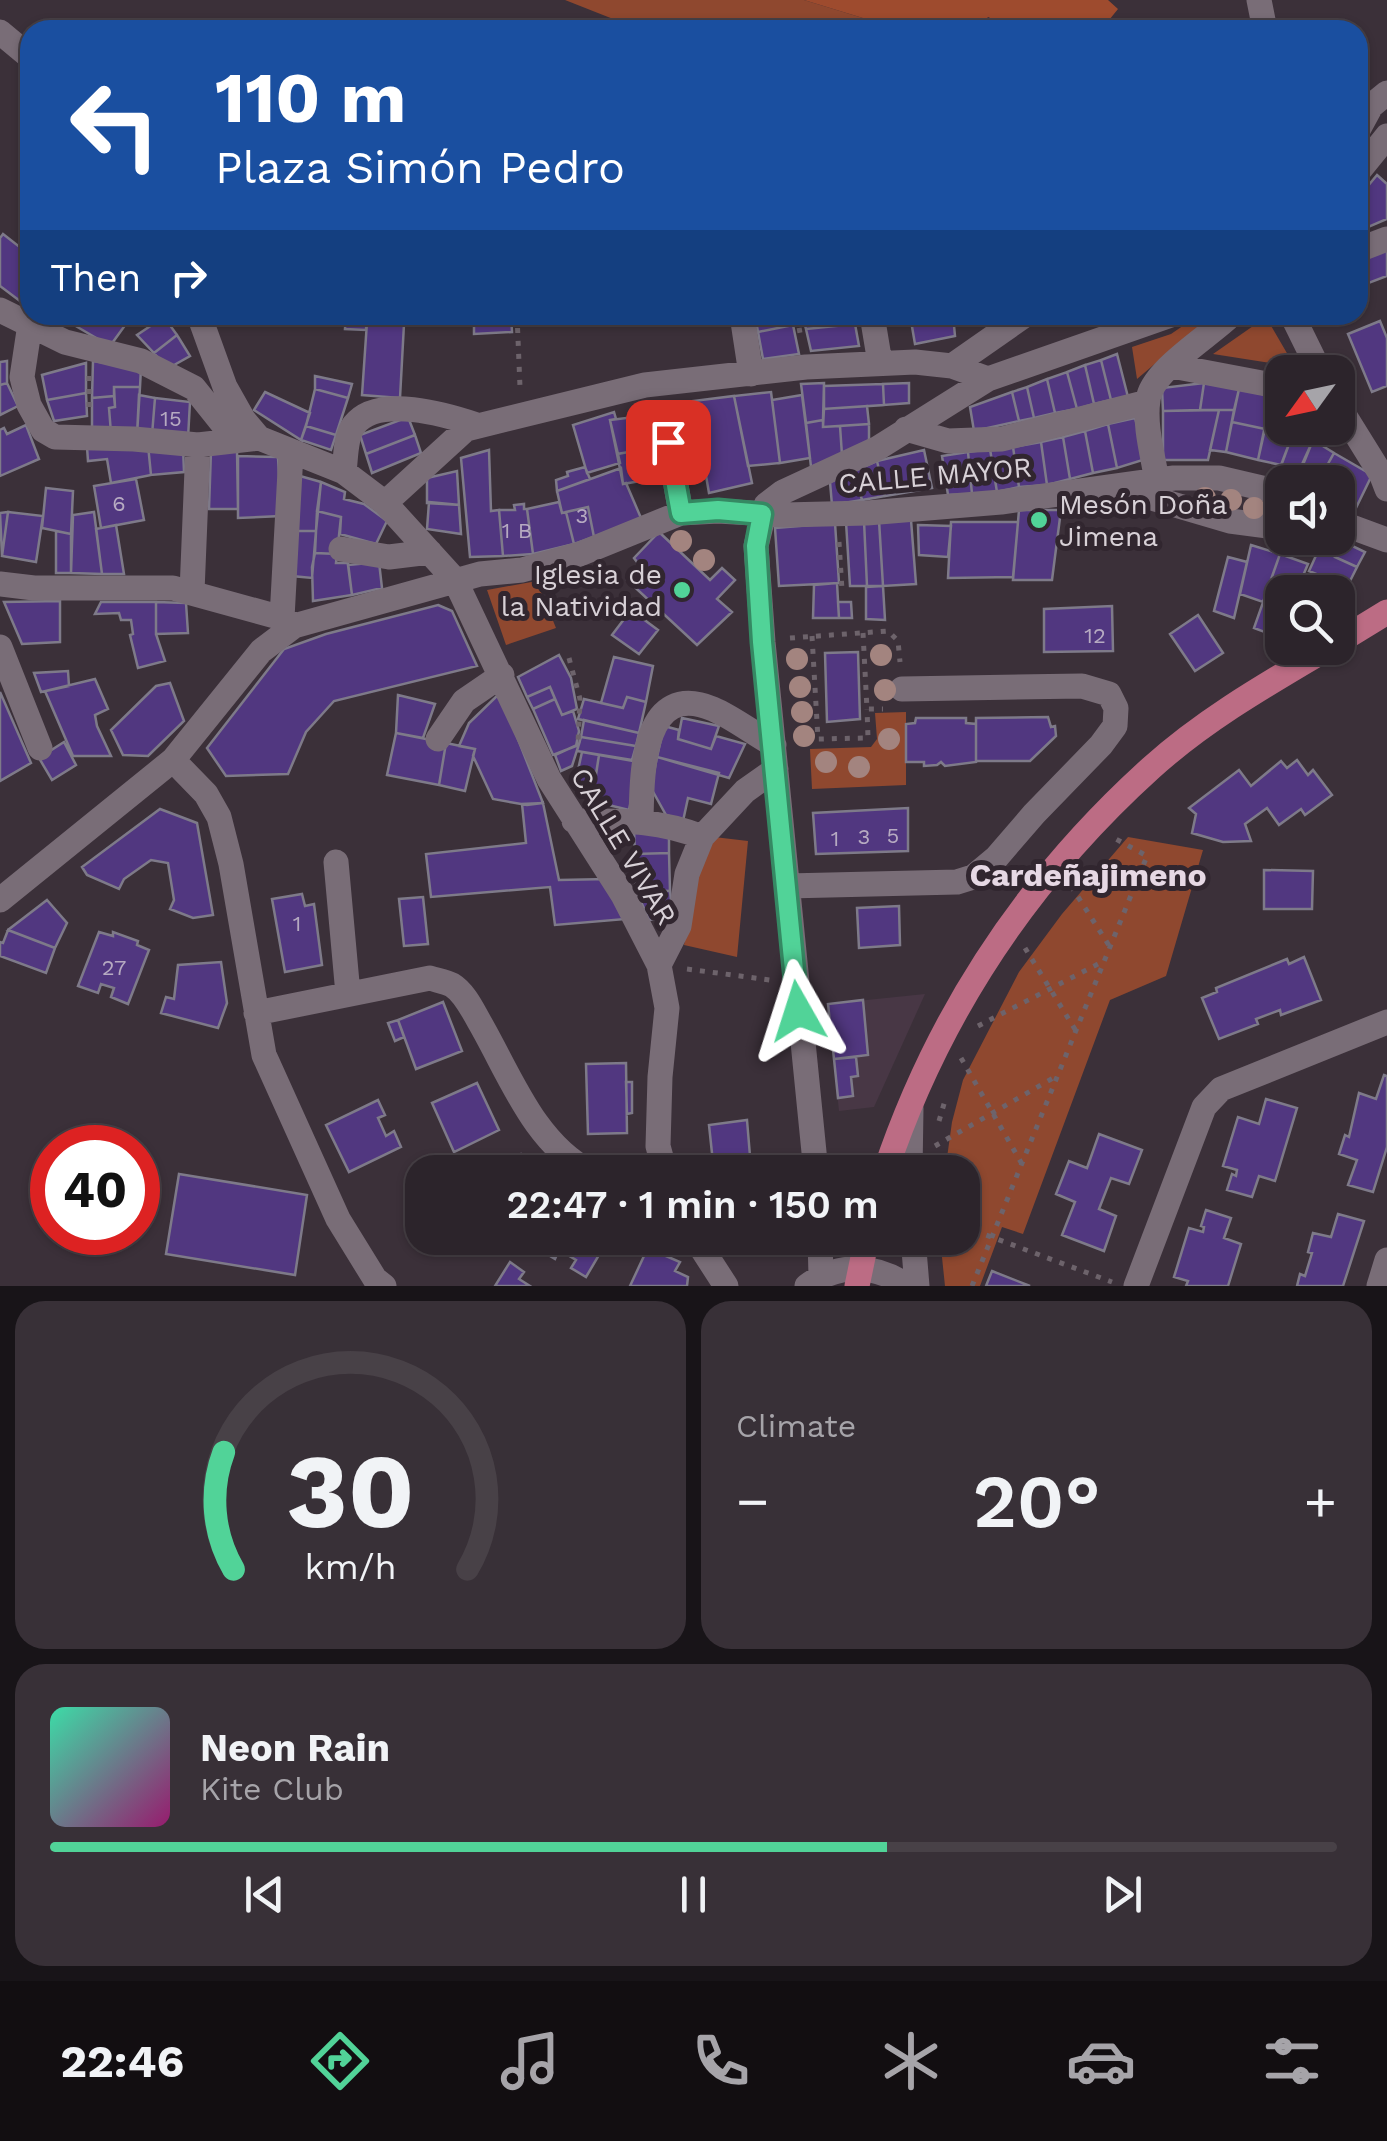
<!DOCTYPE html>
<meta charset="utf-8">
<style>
:root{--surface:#2c242b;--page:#383037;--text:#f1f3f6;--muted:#a6a4a9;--line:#484147;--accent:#51d398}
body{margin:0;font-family:"Work Sans",sans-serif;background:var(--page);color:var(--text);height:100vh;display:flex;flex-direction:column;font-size:38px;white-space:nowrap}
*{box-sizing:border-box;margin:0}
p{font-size:32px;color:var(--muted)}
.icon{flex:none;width:55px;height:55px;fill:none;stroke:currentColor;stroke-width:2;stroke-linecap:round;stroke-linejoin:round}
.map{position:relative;height:1286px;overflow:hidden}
.sheet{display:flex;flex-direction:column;gap:15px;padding:15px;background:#181418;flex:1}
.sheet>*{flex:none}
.hud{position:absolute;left:20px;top:20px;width:1348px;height:305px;border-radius:30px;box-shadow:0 2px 8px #0004,0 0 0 2px var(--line);background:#1a4fa0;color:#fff;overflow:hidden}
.needle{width:65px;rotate:237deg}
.tools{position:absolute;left:1265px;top:355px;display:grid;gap:20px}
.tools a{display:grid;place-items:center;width:90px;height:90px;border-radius:20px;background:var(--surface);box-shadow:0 2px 8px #0004,0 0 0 2px var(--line);font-size:50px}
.speed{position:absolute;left:30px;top:1125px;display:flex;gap:20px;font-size:50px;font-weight:700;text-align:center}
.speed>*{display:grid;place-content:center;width:130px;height:130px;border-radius:50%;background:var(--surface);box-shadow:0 2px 8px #0004,0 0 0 2px var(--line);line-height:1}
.speed .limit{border:15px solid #d22;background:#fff;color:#111}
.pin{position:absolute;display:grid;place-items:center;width:85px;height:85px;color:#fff;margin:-42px;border-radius:20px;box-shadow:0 5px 15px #0006}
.me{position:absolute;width:110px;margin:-55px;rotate:354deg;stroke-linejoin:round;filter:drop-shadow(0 0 8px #0008)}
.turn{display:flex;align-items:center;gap:35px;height:210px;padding:0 30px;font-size:45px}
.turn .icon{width:130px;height:130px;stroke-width:2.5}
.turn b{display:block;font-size:70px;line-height:85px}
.then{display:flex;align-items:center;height:95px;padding:0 30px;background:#0003;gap:20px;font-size:38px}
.big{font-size:75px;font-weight:600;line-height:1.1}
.sheet .widget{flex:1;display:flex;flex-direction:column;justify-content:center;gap:15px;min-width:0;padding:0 35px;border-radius:30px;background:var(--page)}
.sheet .dial{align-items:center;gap:0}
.dial svg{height:260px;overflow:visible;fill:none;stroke:var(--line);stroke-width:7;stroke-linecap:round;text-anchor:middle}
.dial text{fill:var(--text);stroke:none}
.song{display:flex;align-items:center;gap:30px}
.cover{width:120px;height:120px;border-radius:15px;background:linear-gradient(135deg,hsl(160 70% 55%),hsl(320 70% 35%))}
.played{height:10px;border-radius:5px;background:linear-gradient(90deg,var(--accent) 65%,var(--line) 65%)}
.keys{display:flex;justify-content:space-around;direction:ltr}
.heat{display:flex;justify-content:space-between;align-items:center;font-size:55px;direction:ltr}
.sheet .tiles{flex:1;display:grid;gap:15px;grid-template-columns:1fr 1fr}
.widget:last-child{grid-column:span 2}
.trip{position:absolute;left:405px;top:1155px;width:575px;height:100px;border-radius:30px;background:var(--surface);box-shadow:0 2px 8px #0004,0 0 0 2px var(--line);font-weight:600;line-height:100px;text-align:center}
.menu{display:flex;height:160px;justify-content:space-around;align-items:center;background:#120e11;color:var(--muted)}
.menu .icon{width:70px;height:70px}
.menu .active{color:var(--accent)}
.menu b{font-size:45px;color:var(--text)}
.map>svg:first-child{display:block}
</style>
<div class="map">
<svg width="1387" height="1286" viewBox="0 0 1387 1286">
<rect width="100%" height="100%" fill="#3b3039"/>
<path fill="#483745" d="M925,994L874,1107L839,1111L828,1004Z"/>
<path fill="#8f482f" d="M565,0H804L902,30H641Z
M1266,317L1295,367L1213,354Z
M1190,321L1198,322L1197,328L1137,379L1132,347L1171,334Z
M537,581L556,628L506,645L487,590Z
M906,712V785L812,789L810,749L871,747L877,739L875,713Z
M714,837L748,841L737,957L684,945L699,866Z
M1128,837L1203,850L1166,976L1110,1000L1023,1234L1002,1227L980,1286H945L940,1238H962V1172H945L952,1122L963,1080L1019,972L1062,914Z"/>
<path fill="#9e4b2e" d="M804,0H1108L1118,9L1101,30H1016L988,17L978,30H902Z"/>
<path fill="#513780" stroke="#7e7a89" stroke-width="2.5" d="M1377,175L1387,184V219L1359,231L1358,198Z
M3,234L30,255V297L24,304L0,286V238Z
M1387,248V276L1358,287V259Z
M82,315H116L126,324L110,346L74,325Z
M346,315H367L366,330L345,329Z
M463,315H511L512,332L474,334V317L463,318Z
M755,315H791L793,325L758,332Z
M802,315H855V324L806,329Z
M910,315H953L955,336L915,344Z
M164,317L177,335L154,353L137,335Z
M1380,321L1387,338V386L1372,392L1348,334Z
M367,322L404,324L400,398L362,395Z
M855,324L859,346L811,351L806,329Z
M793,325L799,354L763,359L758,332Z
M177,335L190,356L167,369L154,353Z
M1117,354L1128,397L1111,400L1101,360Z
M1101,360L1111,400L1094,404L1085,365Z
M7,361V383L0,385V362Z
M93,361L141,368L140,387H114V396L92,398Z
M86,363V393L47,400L42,375Z
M1085,365L1094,404L1077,409L1067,372Z
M1067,372L1077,409L1055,413L1047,379Z
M315,376L352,384L348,398L315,389Z
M1047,379L1055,413L1034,418L1027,387Z
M7,383L18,406L0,415V385Z
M824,383L823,420L806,423L801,384Z
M909,383V403L884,405L883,384Z
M1204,383L1200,410L1163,411L1162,388Z
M1204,383L1239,389L1234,410H1200Z
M883,384L884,405L824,409V386Z
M114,387H140L137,435L111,433L109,408L115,407Z
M1027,387L1034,418L1019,421L1012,392Z
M315,389L348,398L336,435L306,426Z
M1239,389L1271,396L1265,429L1232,422Z
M265,392L310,413L301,440L254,410Z
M771,392L780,463L748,466L734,396Z
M1012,392L1019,421L974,431L970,407Z
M86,393L87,416L54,421L47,400Z
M139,395L155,398L152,435H137Z
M802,395L810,458L780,463L772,400Z
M114,396L115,407L109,408L111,433L92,431V398Z
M734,396L752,483L709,493L693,401Z
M1271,396L1282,398V428H1295L1281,465L1258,460Z
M155,398L190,402L188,438L152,435Z
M693,401L699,437L676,441L670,403Z
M867,406L869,424L823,427L824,409Z
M1219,410L1208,460H1163V411Z
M1219,410H1234L1226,452L1210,450Z
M614,412L616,419L610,420L620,463L587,473L573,425Z
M651,415L658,447L617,454L610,420Z
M408,417L415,435L366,454L360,435Z
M1135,418L1146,459L1117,468L1108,424Z
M823,420V427L840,426L842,455L811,467L806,423Z
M1232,422L1265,429L1258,460L1226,452Z
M869,424V443L842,455L840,426Z
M1108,424L1117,468L1093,473L1085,431Z
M26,425L39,459L0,476V430L4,428L7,434Z
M306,426L336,435L331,450L301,440Z
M1295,428L1313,440L1294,482L1278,474Z
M1085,431L1093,473L1070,479L1063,437Z
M415,435L421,453L372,473L366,454Z
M1063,437L1070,479L1047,485L1041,442Z
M1313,440L1334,453L1318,482H1296Z
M1041,442L1047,485L1019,487L1013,447Z
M148,445L183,447L184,472L151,475Z
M148,445L151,475L111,483L107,459L88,461L87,447Z
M658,447L663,477L623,484L617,454Z
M1013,447L1019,487L997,492L990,449Z
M990,449L997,492L972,494L968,452Z
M237,450L238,509H209L211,451Z
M489,450L491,511L499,510L503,556L470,557L461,458Z
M924,450L932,488L885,496L877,461Z
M968,452L972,494L948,495L942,456Z
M1334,453L1372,475L1354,512L1338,504V482H1318Z
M238,456L278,457L281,516L238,518Z
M877,461L885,496L862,500L854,471Z
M585,467L590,479L557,491L556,480L568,476L567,472Z
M621,468L623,484L626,483L641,518L594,537L588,507L562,513L557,491Z
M457,471L459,505L427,503V478Z
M854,471L862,500L832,505L830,482Z
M300,476L321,482L316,531H293Z
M136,479L144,520L101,528L94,486Z
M321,482L345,492L344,499L364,504L387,521L376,544L340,534L341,517L317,511Z
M46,488L73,491L71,534L42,528Z
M429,502L459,505L461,534L427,529Z
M559,502L562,513L566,512L574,544L533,554L527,509Z
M524,504V509H527L533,554L503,556L499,510H515L514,505Z
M588,507L594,537L574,544L566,512Z
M1019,510H1061L1052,580H1013Z
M317,511L341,517L337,554L315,553Z
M8,512L43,516L36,562L2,556Z
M8,512L2,556L0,513Z
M94,512L102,574L71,573L73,515Z
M879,520L883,586H867L864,521Z
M911,520L916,584L883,586L879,521Z
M864,521L867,586H850L846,522Z
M951,522H1018L1013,577L948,578Z
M835,523L839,583L779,586L775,528Z
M116,525L124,574H102L96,529Z
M918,525L951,526L948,557L919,555Z
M56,531L71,534V573H56Z
M293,531H316L312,578L292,576Z
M659,532L710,580L722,568L735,580L717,599L732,612L697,645L627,580L640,566L634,558Z
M1324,538L1342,541L1335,557L1357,567L1347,587L1309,571Z
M1342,541L1365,552L1357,567L1335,557Z
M1251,545L1280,554L1263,602L1240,594Z
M315,553L337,554L336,563H348L352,595L313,601L312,567Z
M1280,554L1308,564L1296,592H1282V625L1278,637L1254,628Z
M1228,557L1247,562L1234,618L1214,611Z
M379,562L382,588L352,595L348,565Z
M837,583L839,618H813L814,585Z
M883,586L885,620L866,619V587Z
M60,601V642L22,644L4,602Z
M101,602H156V634L165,661L138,668L130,635L133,634L131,620H121L119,613L95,614Z
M156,602L186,603L188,633L156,634Z
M838,602H851L852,618H839Z
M438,605L452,611L477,666L334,701L306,732L288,774L226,776L207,748L284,649L326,634Z
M1112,606L1113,651L1044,652V609Z
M631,610L658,630L639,654L612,635Z
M1198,615L1223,653L1195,671L1170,634Z
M858,652L860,719L827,722L825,653Z
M559,655L571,678L577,709L562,715L550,687L527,697L518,677Z
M614,657L653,666L646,702L627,697L623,708L601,703Z
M68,671L69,686L41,692L34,673Z
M95,679L108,709L95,715L97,726L111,756H73L45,691Z
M170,683L184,721L148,756L123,755L111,730L156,686Z
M550,687L555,699L533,709L527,697Z
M0,692L31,763L0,781Z
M500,693L543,803L527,805L493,799L473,756L475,749L459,746L469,723Z
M398,695L435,704L423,738L396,733Z
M627,697L646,702L639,733L578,719L584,699L623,708Z
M555,699L562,715L573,711L579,731L576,746L553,755L533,709Z
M1048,717L1051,727L1055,726L1056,736L1030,761H976V718Z
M682,718L719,726L711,749L678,739Z
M916,718H966V723L976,724V762L945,766L941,762L937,765L924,766V762H906V724L915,723Z
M584,720L639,733L636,746L581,737Z
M664,726L679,730L678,739L711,749L716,736L745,744L729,778L657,757Z
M396,733L446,743L439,785L387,775Z
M581,737L636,746L632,760L577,751Z
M64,742L76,765L52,780L39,758Z
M446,743L475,749L465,791L439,785Z
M579,744L572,766L561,771L555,755Z
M582,752L599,755L593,793L574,788Z
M599,755L639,762L629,810L592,801Z
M657,757L719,773L711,804L688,798L683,821L666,815L651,788Z
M1297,760L1308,775L1313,770L1332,795L1305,815L1301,809L1279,825L1267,808L1245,824L1251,841L1223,842L1192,833L1196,814L1189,808L1239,770L1251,786L1281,761L1287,768Z
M543,803L559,880L608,879L626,919L555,925L550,887L431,897L426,854L526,843L522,804Z
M908,808V851L816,854L813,813Z
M160,809L197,823L213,915L193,918L170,909L174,900L168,863L151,860L124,879L119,889L87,875L82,867Z
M634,831H669V853L635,854Z
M669,853L670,891L636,890L635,854Z
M1264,870L1313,871L1312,909H1264Z
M636,890L670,891L673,917L649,920Z
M302,894L305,906L314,904L322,965L285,972L272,899Z
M423,897L428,944L404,946L399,899Z
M47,900L67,923L55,948L8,930Z
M899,906L900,945L859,948L857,908Z
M8,930L55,948L46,973L0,956V942L3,943Z
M99,932L113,936V932L138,941L137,945L149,950L128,1004L111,997L114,988L101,984L98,993L78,986Z
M1304,957L1321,1000L1281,1015L1280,1010L1256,1019L1258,1024L1219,1039L1202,998L1217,992L1216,988L1287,959L1289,964Z
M221,962L227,1003L218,1028L161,1013L166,997L174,999L178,965Z
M863,1000L868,1055L834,1059L828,1004Z
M443,1002L462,1051L416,1069L398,1020Z
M398,1020L404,1037L395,1041L388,1023Z
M856,1057L858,1076L851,1077L853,1096L838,1098L834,1059Z
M626,1063L627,1133L588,1134L586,1064Z
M1384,1075L1387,1076V1147L1373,1192L1348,1185L1357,1160L1339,1154L1345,1135L1349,1137L1359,1093L1376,1099Z
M626,1082H632V1113L627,1114Z
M477,1083L499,1130L454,1152L432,1103Z
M1266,1099L1297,1108L1275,1181L1259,1176L1252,1197L1227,1190L1232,1174L1236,1176L1237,1170L1223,1166L1238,1117L1259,1124Z
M378,1100L385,1115L378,1118L386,1136L394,1131L401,1147L349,1172L326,1125Z
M747,1120L751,1168L714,1172L709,1125Z
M1099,1134L1142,1150L1129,1184L1111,1178L1099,1209L1116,1216L1104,1251L1062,1235L1075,1202L1056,1194L1069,1161L1087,1168Z
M521,1154L542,1172H491Z
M179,1174L307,1195L295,1275L166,1254Z
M1206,1210L1231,1218L1224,1238L1241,1244L1228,1286H1186L1188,1281L1174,1277L1189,1228L1203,1232L1204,1227L1201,1226Z
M1338,1214L1364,1221L1343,1286H1297L1300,1274L1305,1276L1312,1253L1308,1252L1313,1233L1331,1237Z
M547,1238H609L586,1277L571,1268L576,1260L559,1250L555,1259L540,1250Z
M651,1241L669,1250L666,1256L680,1262L675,1271L688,1277L687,1286H630Z
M510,1262L524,1272L519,1279L530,1286H495Z
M992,1271L1030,1286H986Z"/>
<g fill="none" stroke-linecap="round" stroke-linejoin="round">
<path stroke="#6d636b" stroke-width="5" stroke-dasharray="5 8" stroke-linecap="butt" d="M517,315L520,387
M797,315L801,339
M89,376V410
M839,542L842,590
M863,633L867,709H883
M812,636L818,739L868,738L867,709
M790,638L888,631L898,641L900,662
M569,658L580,699L578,743
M1071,886L1110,947
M1025,948L1076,1031
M687,969L770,980
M978,1026L1102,962
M961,1058L1022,1164
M939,1121L946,1097
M935,1146L1055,1077
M962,1226L1112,1282
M972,1286L1147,856L1114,838"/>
<path stroke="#796d77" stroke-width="25" d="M1259,0L1265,30
M0,32L30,57
M1358,130L1371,106L1387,93
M1358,172L1387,136
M1358,250L1387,239
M0,310L65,342L141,361L194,388L226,428L254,437
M199,315L225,387L243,419L259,438L344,472L385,503L455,580L549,779L623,895L659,965L667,1008L660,1077L658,1146L665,1172
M742,315L751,374
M872,315L880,363
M1292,315L1320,372
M30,324L22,377L29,405L43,430L55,437L134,439L198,445L259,438
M952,366L1025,315
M1172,366L1282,387
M1338,405L1382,476L1387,489
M906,429L948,441L1002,439L1147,402
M668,442L681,513
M344,472C346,458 345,436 354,425C378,394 447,415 477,425
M1157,481C1153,456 1144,425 1148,400C1151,371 1210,336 1231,315
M1121,489L1230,521L1282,528
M385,503L466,429L645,385L806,367L915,362L952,366L988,379
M1338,522L1387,540
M341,549L389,557L430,552
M0,584L34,588H173L282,618L294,626
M192,592L198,445
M282,618L291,453
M0,647L40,748
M438,739L464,701L502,675
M173,760L206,794L219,817L231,864L264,1055L338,1219L375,1279L384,1286
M574,821C622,821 656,819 702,837
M641,821C642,776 641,679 713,709C734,718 754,734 774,745
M336,862L348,994
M787,886L957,882L973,877L997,857L1034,814L1101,745L1115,726L1116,708L1109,694L1082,686L902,689
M0,900L173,760L261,651L294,626L480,574L522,570L580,554L681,513L718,511L784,515L867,513L1001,502L1174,478H1219L1266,489L1282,497
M659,965L679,926L687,874L702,837L745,791L776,769
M256,1013L430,978C436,980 446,982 452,985C465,993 473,1011 480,1023C510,1075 534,1143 590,1172
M816,1172L763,642L756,546L766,505L783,492L878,448L988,379L1171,315
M910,1172L911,1108
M695,1238L726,1286
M820,1238L821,1276
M913,1238L917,1286
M807,1286C839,1262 875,1264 908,1286
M1136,1286L1204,1107L1221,1089L1387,1022
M1379,1286L1387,1260"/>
<path stroke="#bc6c84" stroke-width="25" d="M1338,642L1387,612
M885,1172C938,1014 1027,880 1151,768C1204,720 1267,684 1328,648
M857,1286L867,1238"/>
</g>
<g fill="#a3847f">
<circle cx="1205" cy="498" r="11"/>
<circle cx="1231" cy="500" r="11"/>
<circle cx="1254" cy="508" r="11"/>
<circle cx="681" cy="541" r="11"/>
<circle cx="704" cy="560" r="11"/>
<circle cx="881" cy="655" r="11"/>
<circle cx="797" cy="659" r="11"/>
<circle cx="800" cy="687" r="11"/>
<circle cx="885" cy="690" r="11"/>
<circle cx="802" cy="712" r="11"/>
<circle cx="804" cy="736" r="11"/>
<circle cx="889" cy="739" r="11"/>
<circle cx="826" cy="762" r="11"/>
<circle cx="859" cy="767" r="11"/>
</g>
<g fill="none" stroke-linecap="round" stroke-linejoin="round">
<defs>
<path id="route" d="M668,442L681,513L718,510L762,514L756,546L762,642L798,1011"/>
</defs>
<use href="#route" stroke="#358963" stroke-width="25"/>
<use href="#route" stroke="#51d398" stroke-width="18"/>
</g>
<g fill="#51d398" stroke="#31262f" stroke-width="4">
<circle cx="1039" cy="520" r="10"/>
<circle cx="682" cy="590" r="10"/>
</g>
<g text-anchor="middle" stroke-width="10" stroke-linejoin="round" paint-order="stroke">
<g font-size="22" fill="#b6aac1">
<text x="171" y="426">15</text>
<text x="119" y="511">6</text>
<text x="582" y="523">3</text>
<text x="517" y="538">1 B</text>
<text x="1095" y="643">12</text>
<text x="893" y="843">5</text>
<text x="864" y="844">3</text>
<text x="835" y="846">1</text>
<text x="297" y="931">1</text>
<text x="114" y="975">27</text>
</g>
<g font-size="28" fill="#d8d1d7" stroke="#31262f">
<text transform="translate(935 475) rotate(-5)" y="10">CALLE MAYOR</text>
<text transform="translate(624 846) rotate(59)" y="10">CALLE VIVAR</text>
</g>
<g font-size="28" fill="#d8d1d7" stroke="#31262f" text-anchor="start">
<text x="1059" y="514">Mesón Doña<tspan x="1059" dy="32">Jimena</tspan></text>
<text x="662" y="584" text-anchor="end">Iglesia de<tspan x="662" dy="32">la Natividad</tspan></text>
</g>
<g font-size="32" font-weight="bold" fill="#e6d8e4" stroke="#31262f">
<text x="1088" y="886">Cardeñajimeno</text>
</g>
</g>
</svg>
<div class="tools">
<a><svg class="needle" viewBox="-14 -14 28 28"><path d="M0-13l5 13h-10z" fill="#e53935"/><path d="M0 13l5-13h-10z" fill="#a6a4a9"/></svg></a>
<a><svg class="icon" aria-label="sound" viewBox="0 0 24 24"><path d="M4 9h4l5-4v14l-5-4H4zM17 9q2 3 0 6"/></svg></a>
<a><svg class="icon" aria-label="search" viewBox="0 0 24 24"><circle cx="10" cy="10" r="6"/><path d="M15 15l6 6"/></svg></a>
</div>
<div class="speed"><div class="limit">40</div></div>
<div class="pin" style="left:668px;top:442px;background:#d93025"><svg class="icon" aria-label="arrive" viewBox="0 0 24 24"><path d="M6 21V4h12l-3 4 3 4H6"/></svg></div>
<svg class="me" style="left:798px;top:1011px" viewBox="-20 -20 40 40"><path d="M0-17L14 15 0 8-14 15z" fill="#51d398" stroke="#fff" stroke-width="4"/></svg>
<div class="trip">22:47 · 1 min · 150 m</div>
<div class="hud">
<div class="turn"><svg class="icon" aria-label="left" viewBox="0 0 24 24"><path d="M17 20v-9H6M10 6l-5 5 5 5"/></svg><div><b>110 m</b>Plaza Simón Pedro</div></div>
<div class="then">Then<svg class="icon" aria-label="right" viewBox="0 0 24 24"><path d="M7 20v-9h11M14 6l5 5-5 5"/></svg></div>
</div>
</div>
<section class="sheet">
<div class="tiles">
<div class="widget dial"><svg viewBox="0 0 100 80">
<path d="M14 69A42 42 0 1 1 86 69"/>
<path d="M14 69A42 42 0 0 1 11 33" stroke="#51d398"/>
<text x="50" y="56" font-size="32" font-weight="700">30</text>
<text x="50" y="72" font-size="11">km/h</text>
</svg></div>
<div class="widget"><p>Climate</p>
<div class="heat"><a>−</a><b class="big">20°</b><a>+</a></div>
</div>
<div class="widget">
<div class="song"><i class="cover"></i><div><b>Neon Rain</b><p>Kite Club</p></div></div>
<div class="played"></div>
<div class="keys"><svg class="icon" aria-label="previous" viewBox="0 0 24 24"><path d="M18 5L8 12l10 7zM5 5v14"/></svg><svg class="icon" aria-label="pause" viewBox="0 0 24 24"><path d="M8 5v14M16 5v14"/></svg><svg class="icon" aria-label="next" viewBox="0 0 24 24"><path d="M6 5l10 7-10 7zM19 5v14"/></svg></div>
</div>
</div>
</section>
<nav class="menu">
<b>22:46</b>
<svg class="icon active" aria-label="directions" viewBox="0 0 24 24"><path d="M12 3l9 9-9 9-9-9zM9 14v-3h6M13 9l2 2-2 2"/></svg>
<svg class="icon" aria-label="music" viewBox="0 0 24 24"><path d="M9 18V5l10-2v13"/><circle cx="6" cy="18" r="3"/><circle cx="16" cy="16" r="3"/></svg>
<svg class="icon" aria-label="phone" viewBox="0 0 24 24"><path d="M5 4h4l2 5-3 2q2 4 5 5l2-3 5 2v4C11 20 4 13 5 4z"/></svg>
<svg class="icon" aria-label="climate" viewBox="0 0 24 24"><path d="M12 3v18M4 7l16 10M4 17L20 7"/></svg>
<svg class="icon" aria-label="car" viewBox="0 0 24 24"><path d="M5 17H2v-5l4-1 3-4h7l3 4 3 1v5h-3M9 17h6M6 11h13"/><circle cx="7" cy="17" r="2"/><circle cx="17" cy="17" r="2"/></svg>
<svg class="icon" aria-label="filters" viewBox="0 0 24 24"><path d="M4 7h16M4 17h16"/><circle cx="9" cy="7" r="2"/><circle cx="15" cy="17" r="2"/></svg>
</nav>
